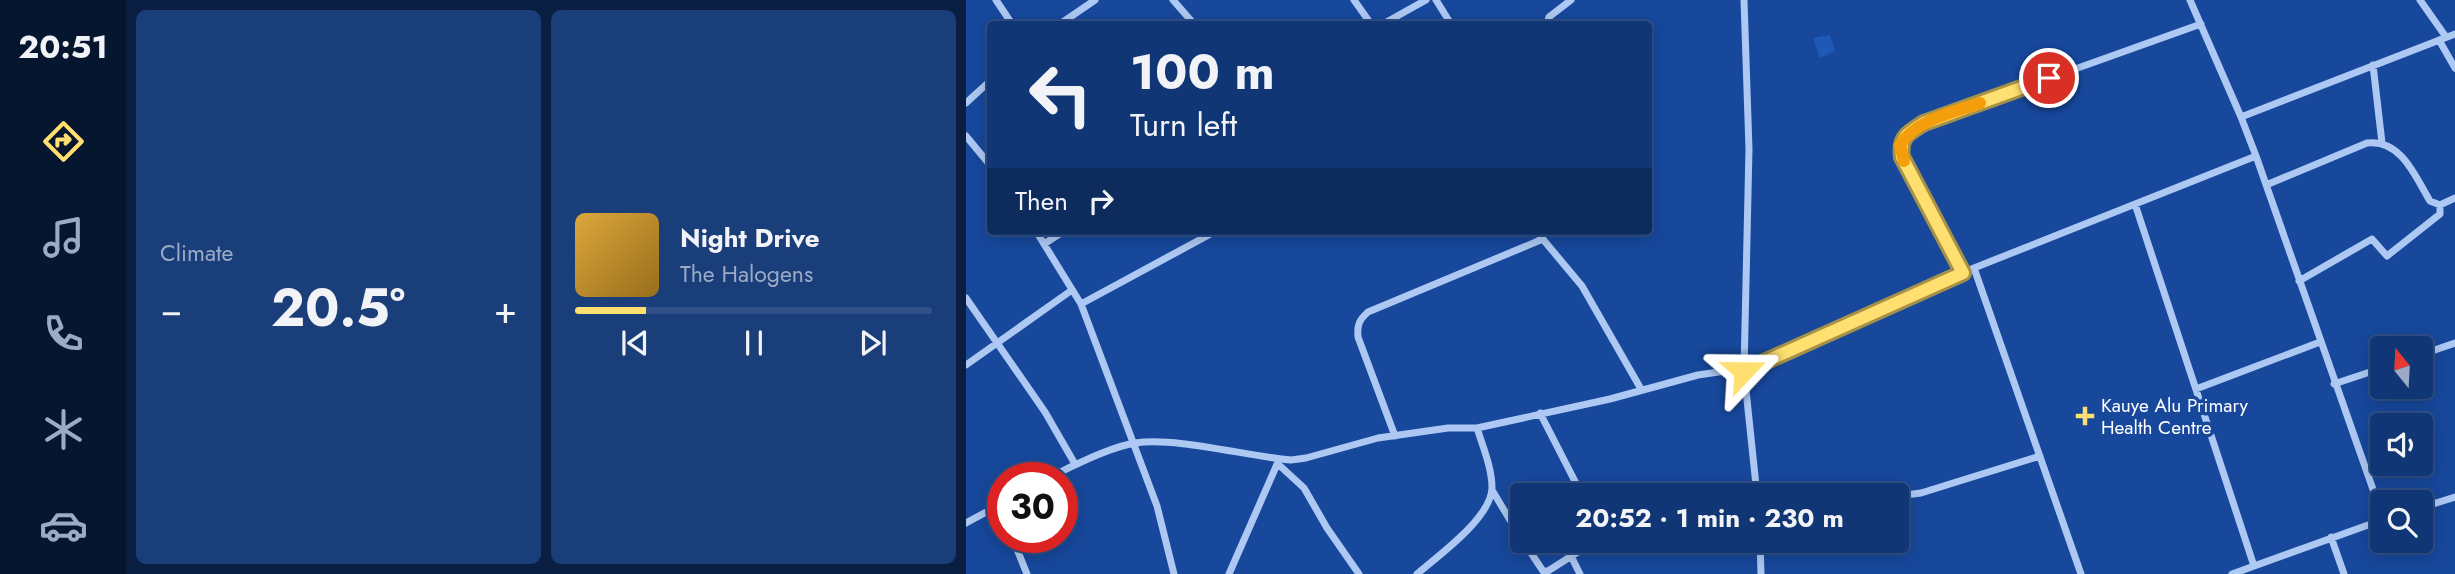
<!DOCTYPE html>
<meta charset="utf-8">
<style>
:root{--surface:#113675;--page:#1a3e7a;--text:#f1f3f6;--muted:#9cabc5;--line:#305087;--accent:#ffdf6f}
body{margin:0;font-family:Jost,sans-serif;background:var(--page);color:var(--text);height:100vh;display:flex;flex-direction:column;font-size:26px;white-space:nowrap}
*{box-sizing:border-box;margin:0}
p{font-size:23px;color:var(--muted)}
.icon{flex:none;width:38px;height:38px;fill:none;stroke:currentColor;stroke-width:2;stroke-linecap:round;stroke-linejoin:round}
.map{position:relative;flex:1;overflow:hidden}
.panel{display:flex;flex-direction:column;gap:10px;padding:10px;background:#091e40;width:840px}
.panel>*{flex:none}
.top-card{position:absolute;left:21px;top:21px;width:665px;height:214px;border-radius:7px;box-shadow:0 4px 18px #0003,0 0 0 2px var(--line);background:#113675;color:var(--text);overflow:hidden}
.needle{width:46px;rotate:342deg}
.buttons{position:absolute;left:1404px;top:336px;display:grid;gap:14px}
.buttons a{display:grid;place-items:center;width:63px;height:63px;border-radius:7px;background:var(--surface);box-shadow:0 4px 18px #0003,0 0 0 2px var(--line);font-size:35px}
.speed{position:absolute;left:21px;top:462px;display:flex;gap:14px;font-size:35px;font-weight:700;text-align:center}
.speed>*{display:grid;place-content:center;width:91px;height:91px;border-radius:50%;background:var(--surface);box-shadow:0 4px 18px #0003,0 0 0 2px var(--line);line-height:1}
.speed .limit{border:10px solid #d22;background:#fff;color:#111}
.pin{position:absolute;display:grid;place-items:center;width:60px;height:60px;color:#fff;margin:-30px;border:4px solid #fff;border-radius:50%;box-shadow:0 2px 7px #0007}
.me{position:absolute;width:77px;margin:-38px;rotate:67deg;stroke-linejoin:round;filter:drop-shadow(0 0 5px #0008)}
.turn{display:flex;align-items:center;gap:24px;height:147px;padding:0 28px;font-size:32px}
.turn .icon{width:91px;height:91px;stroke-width:2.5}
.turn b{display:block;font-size:49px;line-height:60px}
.then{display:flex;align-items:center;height:66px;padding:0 28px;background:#0003;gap:14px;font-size:26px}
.big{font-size:52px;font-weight:700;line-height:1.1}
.panel .tile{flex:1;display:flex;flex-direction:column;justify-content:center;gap:10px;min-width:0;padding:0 24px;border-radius:10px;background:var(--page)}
.song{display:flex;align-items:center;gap:21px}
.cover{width:84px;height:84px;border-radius:10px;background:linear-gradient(135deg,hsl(40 70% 55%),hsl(40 70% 35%))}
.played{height:7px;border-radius:4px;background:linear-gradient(90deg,var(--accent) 20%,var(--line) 20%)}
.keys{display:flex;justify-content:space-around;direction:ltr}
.heat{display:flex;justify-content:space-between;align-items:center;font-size:38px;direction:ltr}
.panel .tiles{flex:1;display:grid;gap:10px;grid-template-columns:repeat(2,1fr)}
.trip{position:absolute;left:544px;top:483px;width:399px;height:70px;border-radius:7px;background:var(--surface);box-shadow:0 4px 18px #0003,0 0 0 2px var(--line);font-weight:700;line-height:70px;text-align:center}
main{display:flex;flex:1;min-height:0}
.tabs{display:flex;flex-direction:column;width:126px;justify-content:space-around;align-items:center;background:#07162f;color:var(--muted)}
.tabs .icon{width:49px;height:49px}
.tabs .on{color:var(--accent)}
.tabs b{font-size:32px;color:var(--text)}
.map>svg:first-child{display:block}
</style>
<main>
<nav class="tabs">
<b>20:51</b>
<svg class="icon on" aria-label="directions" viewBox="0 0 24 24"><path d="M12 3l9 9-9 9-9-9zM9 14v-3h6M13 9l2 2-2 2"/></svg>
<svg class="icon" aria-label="music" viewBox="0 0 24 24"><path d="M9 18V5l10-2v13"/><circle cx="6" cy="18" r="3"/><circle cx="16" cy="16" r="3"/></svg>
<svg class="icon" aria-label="phone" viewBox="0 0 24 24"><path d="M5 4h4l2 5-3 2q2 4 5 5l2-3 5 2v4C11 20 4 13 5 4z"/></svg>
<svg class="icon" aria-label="climate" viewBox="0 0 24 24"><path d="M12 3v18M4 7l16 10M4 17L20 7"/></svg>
<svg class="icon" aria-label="car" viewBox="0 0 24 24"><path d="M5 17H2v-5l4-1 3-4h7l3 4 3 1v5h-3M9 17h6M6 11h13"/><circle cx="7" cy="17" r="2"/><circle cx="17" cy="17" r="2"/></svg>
</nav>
<section class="panel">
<div class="tiles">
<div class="tile"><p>Climate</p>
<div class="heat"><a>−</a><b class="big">20.5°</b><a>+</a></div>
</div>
<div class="tile">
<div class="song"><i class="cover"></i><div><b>Night Drive</b><p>The Halogens</p></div></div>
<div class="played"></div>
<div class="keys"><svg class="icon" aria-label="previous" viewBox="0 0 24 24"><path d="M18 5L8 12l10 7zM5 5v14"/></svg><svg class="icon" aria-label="pause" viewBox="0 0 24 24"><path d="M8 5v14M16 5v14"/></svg><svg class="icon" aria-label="next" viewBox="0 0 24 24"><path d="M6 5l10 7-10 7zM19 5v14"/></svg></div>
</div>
</div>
</section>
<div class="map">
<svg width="1489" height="574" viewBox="0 0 1489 574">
<rect width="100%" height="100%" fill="#17489c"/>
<path fill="#1f59b6" d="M864,35L869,51L854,58L847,38Z"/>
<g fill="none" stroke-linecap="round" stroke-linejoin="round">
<path stroke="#adc8f2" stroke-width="7" d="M30,0L46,24
M207,0L228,24
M388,0L405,24
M470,0L485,24
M778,0L783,149L778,371L791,495
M1224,0L1275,117
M1454,0L1480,37
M94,24L129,0
M417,24L460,0
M581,24L583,17L605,0
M1473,40L1489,68
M1407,65L1416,143
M0,103L24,81
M0,136L24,165
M1290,156L1416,515
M1300,185L1401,143C1435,139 1449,176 1464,201L1474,205L1489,198
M1169,204L1288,566
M70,231L115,304L191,506L208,574
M570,231L616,286L675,389
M78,244L98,231
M1008,268L1115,574
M997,273L936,157C933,137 942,133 958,123L1235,24
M1333,281L1406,239L1421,256L1474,214V205
M0,298L79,412L109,464
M115,304L250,231
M1454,355L1489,343
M0,365L106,290
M1368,384L1416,368
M1230,389L1354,342
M574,413L616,495
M429,436L392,337C391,325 393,320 402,312L577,239
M312,464L338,488L361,528L393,574
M83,478C105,466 145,447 169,443C212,437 279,456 325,460L340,458L412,438L482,428H511L644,399L732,375L773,369L778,371L1008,268L1290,156L1275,117L1489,34
M526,490L556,540
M931,496L955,493L1074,456
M1454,508L1489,497
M0,523L37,503
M46,537L61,574
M1365,537L1378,574
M557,541L577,571H582L629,541
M794,541L795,574
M605,556L614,574
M263,574L312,462
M451,574C473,555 525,518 526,488C526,468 517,447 511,428
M1266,574L1416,520"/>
</g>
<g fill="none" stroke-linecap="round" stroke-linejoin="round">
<defs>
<path id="route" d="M778,371L997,273L936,157C933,137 942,133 958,123L1083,78"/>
</defs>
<use href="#route" stroke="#a69148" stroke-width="18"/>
<use href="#route" stroke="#ffdf6f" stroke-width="12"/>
<path stroke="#f59e0b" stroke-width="12" d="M938,161L934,145C951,119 986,113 1014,103"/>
</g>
<path fill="#ffdf6f" stroke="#17489c" stroke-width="2.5" d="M1115.5 405.5h7v7h7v7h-7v7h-7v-7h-7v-7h7z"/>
<g text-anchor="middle" stroke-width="7" stroke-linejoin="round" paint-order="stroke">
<g font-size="19" fill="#fff" stroke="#17489c" text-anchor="start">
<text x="1135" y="412">Kauye Alu Primary<tspan x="1135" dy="22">Health Centre</tspan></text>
</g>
</g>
</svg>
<div class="buttons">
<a><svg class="needle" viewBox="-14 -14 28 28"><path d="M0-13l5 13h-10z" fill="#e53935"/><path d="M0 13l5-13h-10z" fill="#9cabc5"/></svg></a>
<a><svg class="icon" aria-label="sound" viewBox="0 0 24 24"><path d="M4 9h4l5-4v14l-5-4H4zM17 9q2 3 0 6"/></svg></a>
<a><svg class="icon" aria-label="search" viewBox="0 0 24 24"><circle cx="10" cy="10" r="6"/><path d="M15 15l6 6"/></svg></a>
</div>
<div class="speed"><div class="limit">30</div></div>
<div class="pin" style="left:1083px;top:78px;background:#d93025"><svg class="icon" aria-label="arrive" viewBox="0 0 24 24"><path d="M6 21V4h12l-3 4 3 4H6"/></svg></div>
<svg class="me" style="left:778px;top:371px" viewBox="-20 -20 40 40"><path d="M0-17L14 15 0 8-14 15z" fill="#ffdf6f" stroke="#fff" stroke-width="4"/></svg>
<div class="trip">20:52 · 1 min · 230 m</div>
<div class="top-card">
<div class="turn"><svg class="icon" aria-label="left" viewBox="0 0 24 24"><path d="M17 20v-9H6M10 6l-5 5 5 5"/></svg><div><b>100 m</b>Turn left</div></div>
<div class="then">Then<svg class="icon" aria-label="right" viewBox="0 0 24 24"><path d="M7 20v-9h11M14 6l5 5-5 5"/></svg></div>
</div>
</div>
</main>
